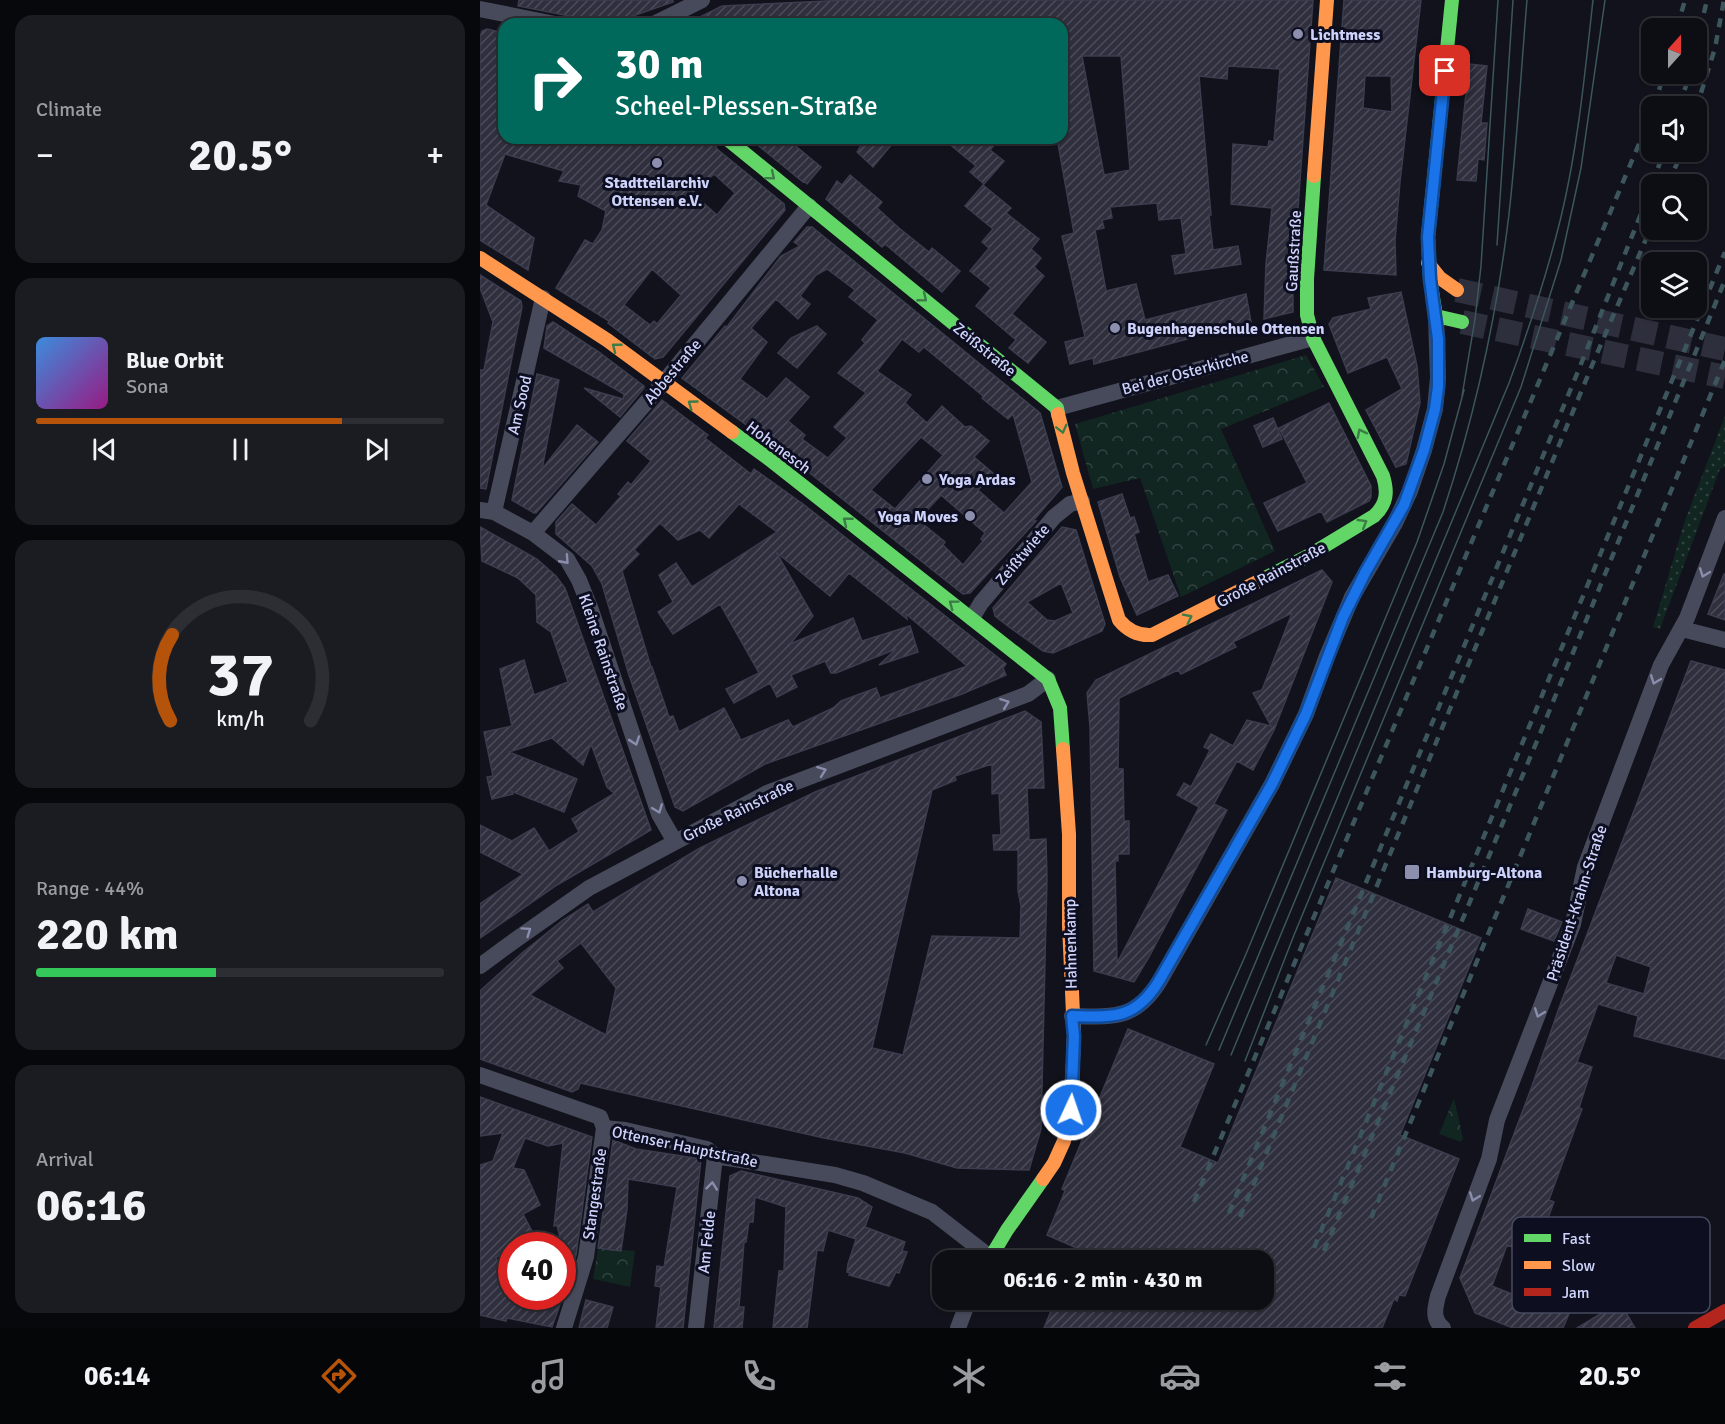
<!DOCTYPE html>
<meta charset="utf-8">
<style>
:root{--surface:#0d0e14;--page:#1b1c22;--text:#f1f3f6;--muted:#9a9ca0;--line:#2d2e34;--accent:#b45309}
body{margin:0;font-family:Signika,sans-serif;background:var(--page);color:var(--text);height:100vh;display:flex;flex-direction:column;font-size:22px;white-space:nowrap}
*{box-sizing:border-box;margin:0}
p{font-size:20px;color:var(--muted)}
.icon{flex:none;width:33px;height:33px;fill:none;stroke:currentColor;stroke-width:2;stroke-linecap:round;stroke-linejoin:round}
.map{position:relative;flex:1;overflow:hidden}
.details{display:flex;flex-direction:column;gap:15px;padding:15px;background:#07080b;width:480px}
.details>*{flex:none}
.top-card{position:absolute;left:18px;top:18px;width:570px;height:126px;border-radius:18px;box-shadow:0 2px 4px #0004,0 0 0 2px var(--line);background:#00695c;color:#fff;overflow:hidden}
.needle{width:39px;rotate:21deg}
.controls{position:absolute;left:1161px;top:18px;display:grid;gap:12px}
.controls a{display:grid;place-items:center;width:66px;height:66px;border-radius:12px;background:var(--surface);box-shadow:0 2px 4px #0004,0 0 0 2px var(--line);font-size:30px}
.speed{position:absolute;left:18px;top:1232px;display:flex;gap:12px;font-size:30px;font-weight:700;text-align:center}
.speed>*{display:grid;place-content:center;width:78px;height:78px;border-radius:50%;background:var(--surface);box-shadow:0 2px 4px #0004,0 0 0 2px var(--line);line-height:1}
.speed .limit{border:9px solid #d22;background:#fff;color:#111}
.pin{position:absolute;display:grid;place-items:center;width:51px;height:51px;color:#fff;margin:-26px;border-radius:12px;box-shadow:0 3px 9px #0006}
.me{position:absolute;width:66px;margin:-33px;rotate:3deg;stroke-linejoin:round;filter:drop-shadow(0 0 4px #0008)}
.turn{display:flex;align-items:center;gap:21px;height:126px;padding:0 18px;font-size:27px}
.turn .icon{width:78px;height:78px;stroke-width:2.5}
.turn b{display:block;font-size:42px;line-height:51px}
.big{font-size:45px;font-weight:800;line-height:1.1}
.details .card{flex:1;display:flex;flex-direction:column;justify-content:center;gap:9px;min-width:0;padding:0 21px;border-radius:18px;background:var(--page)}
.details .dial{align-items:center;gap:0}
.dial svg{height:156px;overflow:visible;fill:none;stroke:var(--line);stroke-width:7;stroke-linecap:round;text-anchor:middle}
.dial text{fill:var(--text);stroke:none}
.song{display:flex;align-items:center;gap:18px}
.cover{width:72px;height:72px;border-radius:9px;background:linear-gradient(135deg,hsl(210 70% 55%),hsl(310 70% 35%))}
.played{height:6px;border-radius:3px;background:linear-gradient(90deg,var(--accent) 75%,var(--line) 75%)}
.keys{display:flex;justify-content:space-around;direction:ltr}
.heat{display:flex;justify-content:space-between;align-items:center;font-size:33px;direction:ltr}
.charge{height:9px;border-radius:4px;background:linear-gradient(90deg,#34c759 44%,var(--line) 0)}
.trip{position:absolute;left:452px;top:1250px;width:342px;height:60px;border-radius:18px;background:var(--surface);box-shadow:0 2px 4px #0004,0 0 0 2px var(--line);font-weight:800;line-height:60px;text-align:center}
.dock{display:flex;height:96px;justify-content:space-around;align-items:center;background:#050608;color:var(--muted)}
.dock .icon{width:42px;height:42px}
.dock .active{color:var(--accent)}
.dock b{font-size:27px;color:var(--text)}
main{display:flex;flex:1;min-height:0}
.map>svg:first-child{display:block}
</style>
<main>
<section class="details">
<div class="card"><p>Climate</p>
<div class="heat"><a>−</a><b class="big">20.5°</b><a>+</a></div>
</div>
<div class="card">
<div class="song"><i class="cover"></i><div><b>Blue Orbit</b><p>Sona</p></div></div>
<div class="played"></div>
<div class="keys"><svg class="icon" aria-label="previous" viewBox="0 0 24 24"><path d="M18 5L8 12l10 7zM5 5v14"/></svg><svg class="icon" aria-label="pause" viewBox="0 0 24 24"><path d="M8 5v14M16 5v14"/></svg><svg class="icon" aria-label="next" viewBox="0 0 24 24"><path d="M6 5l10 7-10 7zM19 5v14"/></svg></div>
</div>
<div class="card dial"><svg viewBox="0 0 100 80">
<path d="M14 69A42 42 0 1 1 86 69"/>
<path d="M14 69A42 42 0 0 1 15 25" stroke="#b45309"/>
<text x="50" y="56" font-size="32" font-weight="700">37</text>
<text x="50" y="72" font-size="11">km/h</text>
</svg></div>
<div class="card"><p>Range · 44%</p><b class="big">220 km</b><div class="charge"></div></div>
<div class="card"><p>Arrival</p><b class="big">06:16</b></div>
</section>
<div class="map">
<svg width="1245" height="1328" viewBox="0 0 1245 1328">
<defs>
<pattern id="grass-dots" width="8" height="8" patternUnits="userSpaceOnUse" patternTransform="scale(1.5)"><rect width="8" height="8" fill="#112521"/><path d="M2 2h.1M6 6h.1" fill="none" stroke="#324442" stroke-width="1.8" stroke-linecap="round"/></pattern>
<pattern id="forest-crowns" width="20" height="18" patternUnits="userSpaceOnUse" patternTransform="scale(1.5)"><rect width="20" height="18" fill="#112521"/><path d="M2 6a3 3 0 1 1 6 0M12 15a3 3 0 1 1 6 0" fill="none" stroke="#324442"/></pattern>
<pattern id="building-hatch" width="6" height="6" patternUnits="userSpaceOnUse" patternTransform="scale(1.5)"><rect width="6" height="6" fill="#2f2f3d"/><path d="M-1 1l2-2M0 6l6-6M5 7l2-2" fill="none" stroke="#4c4c5a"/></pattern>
</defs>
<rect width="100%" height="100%" fill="#11121b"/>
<path fill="url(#grass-dots)" d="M1245,416V467L1240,469L1180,629L1173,627L1204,523Z"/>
<path fill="url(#forest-crowns)" d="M826,355L844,387L741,429L795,551L701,597L660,478L613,489L595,424Z
M974,1098L983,1138L981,1142L959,1134Z
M118,1248L155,1251L150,1287L113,1279Z"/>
<path fill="url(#building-hatch)" stroke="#3b3d4e" stroke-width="1.5" fill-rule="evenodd" d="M39,0H193V2L130,24L38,6Z
M367,0H833L813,278V312L784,319L786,263L792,208L751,204L753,144L788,147L789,141L794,142L800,69L748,66L747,79L719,76L731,215H729L733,250L758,246L761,264L695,274L692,256L706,254L701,218L679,220L677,203L630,207L632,218L622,220L624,228L615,230L626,291L656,284L665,320L766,294L771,322L614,364L613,358L590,364L585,342L605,337L582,236L594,233L577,138H582V24H206L242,6ZM602,56H641L650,170L624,175Z
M864,0H941L920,182L915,241L916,275L844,270ZM885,76H911L912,112L883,108Z
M7,29L24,33V138H232L237,149L304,204L305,210L183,357L175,359L128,323L129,321L76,288L105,240L113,244L122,230L126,211L98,196L101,185L79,181L84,171L25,154L6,205L54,238L48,270L0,240V37L2,31ZM234,174L255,193L237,215L212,193ZM172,269L201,295L177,324L174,321L170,325L144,305Z
M989,64L1007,66L1001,123H1007L1004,160L998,159L996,181L977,180Z
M269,138H306L341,167L327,184L324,181L323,182Z
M386,138H417L393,167L377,152Z
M462,138H508L515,144L510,150L524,161L504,184L490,172L496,166Z
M370,175L402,202L397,208L419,228L449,252L452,248L480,271L462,292L405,244L402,247L346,199L357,181L362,185Z
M503,185L531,208L526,213L559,239L551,249L561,258L554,267L564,276L532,314L566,342L548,363L529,348L536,340L496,306L511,288L490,271L509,248L502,242L513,229L485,206Z
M327,227H332L560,413L582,487L553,521H556L490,593L483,594L298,448L202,378L245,326L246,328L301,256L320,246L314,242ZM347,269L375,290L369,297L398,320L382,340L385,343L358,373L386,393L354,427L367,438L348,458L322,439L325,435L308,421L329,397L306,378L287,399L260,379L287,342L271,328L296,299L318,319L330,304L320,296L336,275ZM422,339L439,352L444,347L503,396L502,398L509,404L528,419L533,414L552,482L524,513L498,490L513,473L494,457L509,441L491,426L485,427L462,406L447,423L425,403L431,395L397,371ZM441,437L463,455L415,509L391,490ZM461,495L505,533L501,539L503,541L483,565L463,545L465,542L438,520Z
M0,275L41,301L42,307L6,489L0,488V370H4L13,322L0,288Z
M921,292L937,366L940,403L926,464L916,467L886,410L922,389L907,357L868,373L849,324L853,318L891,309L888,298Z
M73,322L119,352L164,386V388L140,417L104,388L143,399L144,394L64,348L67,326Z
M337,326L346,334L317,368L298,353L311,338Z
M57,374L79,380L62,469L97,425L118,442L56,513H54L32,500Z
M182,400L228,435L225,438L271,474L274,469L323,504L526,664L523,668L526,675L482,694L285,764L203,811L195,807L149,675L122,584L112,566L76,534V522L92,504L116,525L141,496L138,494L148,482L151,485L171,461L147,441ZM259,504L297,532L212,587L196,563L179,575L193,602L178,612L193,634L240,604L279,673L246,689L254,703L290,683L297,697L317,687L311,675L345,661L351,673H356L416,649L399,665L438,652L430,626L382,641L373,618L310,644L333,616L296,552L350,596L369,573L427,619L426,614L487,666L400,698L396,688L361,701L353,708L313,727L308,720L261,740L244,708L199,732L193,716L189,717L172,667H171L142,571L159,554L154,550L180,523L198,540L220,530L229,538Z
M849,403L891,486V497L889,501L847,522L841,511L798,531L784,503L827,483L799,428Z
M793,418L802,439L783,447L774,426Z
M642,494L650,518L654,517L659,532L654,534L668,582L688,575L698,596L657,615L640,577L618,502Z
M0,527L57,559L76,576L85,588L171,830L77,885L0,938V904L43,874L0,852V825L32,841L54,828L69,851L99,832L92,819L133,794L136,795L127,787L111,744L103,765L72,738L29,752L97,779L84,812L31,791L33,794L12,799L7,777L13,776L4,732L32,726L20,669L44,660L54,695L88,682L71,632L57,622L56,595L38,578L2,561Z
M582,527L596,530L625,624L622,631L573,653L563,651L529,627L515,616L513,608ZM581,583L593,613L575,621L567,620L547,602Z
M842,570L852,582L794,730L773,770L757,761L734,804L747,810L669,957L654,982L614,971L610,727L607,693L616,680ZM812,613L782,690L773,693L791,726L767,720L753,746L731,734L724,747L730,750L711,787L704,783L697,795L719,807L637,963L635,861H638V854H649V821H644L643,769H638L639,698L698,670L701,674L756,647L753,642Z
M1244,574H1245V620L1228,614Z
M1211,661L1245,670V1059L1154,1036L1158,1016L1118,1004L1097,1062L1112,1067L1099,1108L1102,1109L1069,1200L1074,1202L1054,1255L1027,1245L1012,1286L1047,1300L1059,1273L1099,1290L1083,1328H1033L995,1313L980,1278L1052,1086L1079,1008ZM1136,955L1171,967L1164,994L1126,983Z
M545,711L561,722L564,788H547L549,840L566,839L567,878L561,1129L549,1170L477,1168L425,1153L344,1138L100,1083L98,1089L92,1092L0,1059V991L42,953L83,920L108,904L113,912L220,848L335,792ZM512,764V794L519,793L521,835H513L514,850H538V891L541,906L540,938L452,936L423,1055L392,1048L452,790L476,780L475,776ZM101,943L136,988L126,1035L50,995L83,968L77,961Z
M856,878L1001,938L920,1135L979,1159L925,1296L919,1295L917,1301L914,1299L902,1328H564L576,1299H783V1260H592L597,1248L567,1235L585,1191L582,1189L648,1029L734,1064L700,1147L738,1163Z
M1048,909L1082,922L1074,941L1041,929Z
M0,1097L112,1137L96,1255L89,1276L77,1225L74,1226L83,1143L68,1146L45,1138L33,1168L44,1170L60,1205L43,1214L55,1237L39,1245H32V1249L16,1257L24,1283L32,1284V1296H83L72,1327L27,1318L26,1321L0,1315V1165L13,1161L23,1133L0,1136Z
M133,1140L156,1149L221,1159L203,1328H176L181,1287L175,1286L177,1266L184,1267L197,1187L148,1179L147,1209L141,1251L118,1248Z
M261,1171L378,1198L392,1207L385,1227L425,1242L422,1251L427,1252L419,1273L416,1272L409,1286L369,1275L370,1273L367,1272L368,1264L376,1239L348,1230L343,1251L337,1250L327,1328H293L299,1271H304L306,1207L275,1197L273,1222H269L266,1242H264L259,1307H264L262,1328H234L250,1176Z
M106,1300L133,1307L127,1328H99Z
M1140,1302L1155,1328H1097Z"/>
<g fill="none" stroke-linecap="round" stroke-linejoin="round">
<path stroke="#2d2f3d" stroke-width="24" stroke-dasharray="24 12" stroke-linecap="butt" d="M977,290L1245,349
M982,322L1245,377"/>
<path stroke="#474a5b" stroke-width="16" d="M0,9L75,24
M174,24L222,0
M577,408L833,338
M0,510L14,512L53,533L87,559L99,580L111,610L179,814L195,842
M14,512L63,298
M53,533L183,383L329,206
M492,618L501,603L574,517L590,504L602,501
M1202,629L1245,640
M0,966L34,941L109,888L287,793L548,694L568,679
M592,1016C633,1017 655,1020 679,982L792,784L826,714L847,656L872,597L915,523L930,491L944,450L955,409L958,378L956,316
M0,1075L120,1117L124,1128L106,1257L84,1328
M124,1128L145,1130L227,1149L235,1156L355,1175L383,1183L452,1212L510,1257
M216,1328L235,1156
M478,1328L489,1299
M963,1328C952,1319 955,1308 958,1296L1009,1159L1017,1120L1093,924L1105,867L1181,665L1207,618L1245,518"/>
<path stroke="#63d668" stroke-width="14" d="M246,138L577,408L578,414
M956,316L950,279L948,237L972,0
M956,316L982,322
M252,432L289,459L568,679L580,708L583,749
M785,578L828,556L894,516C907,504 908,492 903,476L833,338L827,315V279L834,176
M509,1260L527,1230L563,1179"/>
<path stroke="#ff974d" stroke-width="14" d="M834,176L847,0
M0,258L127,340L252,432
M948,263L960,278L977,290
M578,414L593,473L639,620C648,631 658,636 672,635L785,578
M563,1179L574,1163L584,1141L591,1110L594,1036L589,925V834L583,749"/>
<path stroke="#b3261e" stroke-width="14" d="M1215,1328L1245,1311"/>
<path stroke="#3d565d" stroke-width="1.5" d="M1017,245L1033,0
M982,396L995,319L1001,266L1018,0
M726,1045L766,954L937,542L964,464L984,390
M739,1050L963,512C995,415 1017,315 1029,214C1037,143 1041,71 1047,0
M751,1055L1029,383C1049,329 1067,274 1081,217C1098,147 1105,72 1113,0
M765,1061L814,935L1041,387L1081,260L1101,168L1125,0"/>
<path stroke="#3d565d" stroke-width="4.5" stroke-dasharray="9 8" stroke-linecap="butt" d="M1197,28L1205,0
M1216,46L1227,0
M1174,106L1184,74
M1199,106L1210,74
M1216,109L1235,48L1244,0
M1172,184L1184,152
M1188,184L1202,152
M714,1202L1172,113
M749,1213L1099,369L1172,186
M760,1217L1113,363L1172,225
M891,1218L1245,360
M834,1248L1245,252
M844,1251L1057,741L1245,280"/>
</g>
<defs><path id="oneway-chevron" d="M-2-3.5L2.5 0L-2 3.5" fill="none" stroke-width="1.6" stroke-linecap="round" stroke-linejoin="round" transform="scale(1.5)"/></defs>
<g stroke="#3c7c47">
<use href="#oneway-chevron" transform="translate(291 176) rotate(40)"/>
<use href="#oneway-chevron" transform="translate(443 298) rotate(39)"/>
<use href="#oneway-chevron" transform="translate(136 347) rotate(-142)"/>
<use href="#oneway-chevron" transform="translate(212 404) rotate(-144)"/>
<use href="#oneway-chevron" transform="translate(582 429) rotate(76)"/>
<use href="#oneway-chevron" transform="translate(881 433) rotate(-117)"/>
<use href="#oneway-chevron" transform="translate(367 521) rotate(-141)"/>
<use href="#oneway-chevron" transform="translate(883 523) rotate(-31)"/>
<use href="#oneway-chevron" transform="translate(473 604) rotate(-143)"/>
<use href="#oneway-chevron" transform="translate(708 618) rotate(-27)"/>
</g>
<g stroke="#8a8eac">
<use href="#oneway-chevron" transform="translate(85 560) rotate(48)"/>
<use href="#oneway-chevron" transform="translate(1224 573) rotate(111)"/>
<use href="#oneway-chevron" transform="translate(1175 680) rotate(111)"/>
<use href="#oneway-chevron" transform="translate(525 703) rotate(-21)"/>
<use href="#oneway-chevron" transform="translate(155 741) rotate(71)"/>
<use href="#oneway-chevron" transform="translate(342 771) rotate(-20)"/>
<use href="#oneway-chevron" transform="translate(178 809) rotate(69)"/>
<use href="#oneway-chevron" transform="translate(47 931) rotate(-35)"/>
<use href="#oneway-chevron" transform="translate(1059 1013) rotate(111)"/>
<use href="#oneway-chevron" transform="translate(232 1186) rotate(-84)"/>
<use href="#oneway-chevron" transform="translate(994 1197) rotate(110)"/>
</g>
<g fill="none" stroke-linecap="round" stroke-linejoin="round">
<defs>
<path id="route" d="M591,1110L594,1036L592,1016C633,1017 655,1020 679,981L792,784L826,714L863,617L885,573L924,505L944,450L955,409L958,387V339L950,279L948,237L965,71"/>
</defs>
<use href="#route" stroke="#114b97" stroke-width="15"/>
<use href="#route" stroke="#1a73e8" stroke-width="10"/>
</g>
<g fill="#8c8fad" stroke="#0d0e1f" stroke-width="2">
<circle cx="818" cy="34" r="6"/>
<circle cx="177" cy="163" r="6"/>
<circle cx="635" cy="328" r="6"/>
<circle cx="447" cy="479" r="6"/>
<circle cx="490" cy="516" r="6"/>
<rect x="924" y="864" width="16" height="16" rx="3"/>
<circle cx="262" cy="881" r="6"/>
</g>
<g text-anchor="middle" stroke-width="6" stroke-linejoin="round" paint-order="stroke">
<g font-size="16" font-weight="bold" fill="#ced3fc" stroke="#0d0e1f" text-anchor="start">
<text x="830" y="40">Lichtmess</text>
<text x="177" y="188" text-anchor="middle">Stadtteilarchiv<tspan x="177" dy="18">Ottensen e.V.</tspan></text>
<text x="647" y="334">Bugenhagenschule Ottensen</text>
<text x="459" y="485">Yoga Ardas</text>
<text x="478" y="522" text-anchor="end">Yoga Moves</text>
<text x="274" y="878">Bücherhalle<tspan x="274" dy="18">Altona</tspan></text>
<text x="946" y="878">Hamburg-Altona</text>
</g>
<g font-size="16" fill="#ced3fc" stroke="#0d0e1f">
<text transform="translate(813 251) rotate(-87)" y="6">Gaußstraße</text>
<text transform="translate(505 349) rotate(39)" y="6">Zeißstraße</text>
<text transform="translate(192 371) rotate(-50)" y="6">Abbestraße</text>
<text transform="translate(705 372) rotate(-15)" y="6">Bei der Osterkirche</text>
<text transform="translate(39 405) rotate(-77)" y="6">Am Sood</text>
<text transform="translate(299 447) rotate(37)" y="6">Hohenesch</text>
<text transform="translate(542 554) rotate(-50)" y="6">Zeißtwiete</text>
<text transform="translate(791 574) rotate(-28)" y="6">Große Rainstraße</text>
<text transform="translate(124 652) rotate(71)" y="6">Kleine Rainstraße</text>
<text transform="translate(258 810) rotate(-26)" y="6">Große Rainstraße</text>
<text transform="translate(1096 903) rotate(-72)" y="6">Präsident-Krahn-Straße</text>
<text transform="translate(590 944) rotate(-91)" y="6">Hahnenkamp</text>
<text transform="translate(205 1146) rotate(12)" y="6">Ottenser Hauptstraße</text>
<text transform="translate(114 1194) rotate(-82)" y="6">Stangestraße</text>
<text transform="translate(226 1242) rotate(-84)" y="6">Am Felde</text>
</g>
</g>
<rect x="1032" y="1217" width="198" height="96" rx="9" fill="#0d0e1f" stroke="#474961" stroke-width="1.5"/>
<rect x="1044" y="1234" width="27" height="8" fill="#63d668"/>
<rect x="1044" y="1261" width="27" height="8" fill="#ff974d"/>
<rect x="1044" y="1288" width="27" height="8" fill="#b3261e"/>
<g font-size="16" fill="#ced3fc">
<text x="1082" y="1244">Fast</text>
<text x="1082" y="1271">Slow</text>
<text x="1082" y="1298">Jam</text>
</g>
</svg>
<div class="controls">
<a><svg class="needle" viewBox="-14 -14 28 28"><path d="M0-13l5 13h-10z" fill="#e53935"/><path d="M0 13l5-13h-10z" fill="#9a9ca0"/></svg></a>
<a><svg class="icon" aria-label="sound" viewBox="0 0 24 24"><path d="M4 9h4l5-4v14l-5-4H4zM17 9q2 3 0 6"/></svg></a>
<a><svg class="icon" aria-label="search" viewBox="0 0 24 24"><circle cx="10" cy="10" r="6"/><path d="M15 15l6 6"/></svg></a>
<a><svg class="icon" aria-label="layers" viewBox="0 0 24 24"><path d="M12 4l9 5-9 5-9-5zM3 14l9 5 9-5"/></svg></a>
</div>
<div class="speed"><div class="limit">40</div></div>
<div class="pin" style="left:965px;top:71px;background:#d93025"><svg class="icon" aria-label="arrive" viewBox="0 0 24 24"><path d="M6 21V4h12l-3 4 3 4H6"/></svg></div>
<svg class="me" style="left:591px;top:1110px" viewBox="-20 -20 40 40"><circle r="17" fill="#1a73e8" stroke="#fff" stroke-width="3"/><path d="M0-11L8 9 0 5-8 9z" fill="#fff"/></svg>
<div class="trip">06:16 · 2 min · 430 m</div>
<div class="top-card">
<div class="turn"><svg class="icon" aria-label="right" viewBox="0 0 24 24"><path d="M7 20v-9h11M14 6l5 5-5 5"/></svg><div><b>30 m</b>Scheel-Plessen-Straße</div></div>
</div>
</div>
</main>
<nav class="dock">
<b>06:14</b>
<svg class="icon active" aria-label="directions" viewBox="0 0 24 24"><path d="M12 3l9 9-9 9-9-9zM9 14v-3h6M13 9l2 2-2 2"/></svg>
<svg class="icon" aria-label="music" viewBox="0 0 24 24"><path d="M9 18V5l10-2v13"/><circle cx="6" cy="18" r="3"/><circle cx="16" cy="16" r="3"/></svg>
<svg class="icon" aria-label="phone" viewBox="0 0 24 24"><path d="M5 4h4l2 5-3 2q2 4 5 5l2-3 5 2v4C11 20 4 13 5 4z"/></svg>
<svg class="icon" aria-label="climate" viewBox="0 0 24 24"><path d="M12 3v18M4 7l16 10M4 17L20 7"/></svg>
<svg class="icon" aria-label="car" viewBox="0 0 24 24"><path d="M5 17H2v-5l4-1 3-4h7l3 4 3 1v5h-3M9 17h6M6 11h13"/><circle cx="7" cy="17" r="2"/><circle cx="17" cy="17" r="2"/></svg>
<svg class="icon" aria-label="filters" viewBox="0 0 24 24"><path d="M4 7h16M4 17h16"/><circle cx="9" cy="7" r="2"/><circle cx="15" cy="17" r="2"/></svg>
<b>20.5°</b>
</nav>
